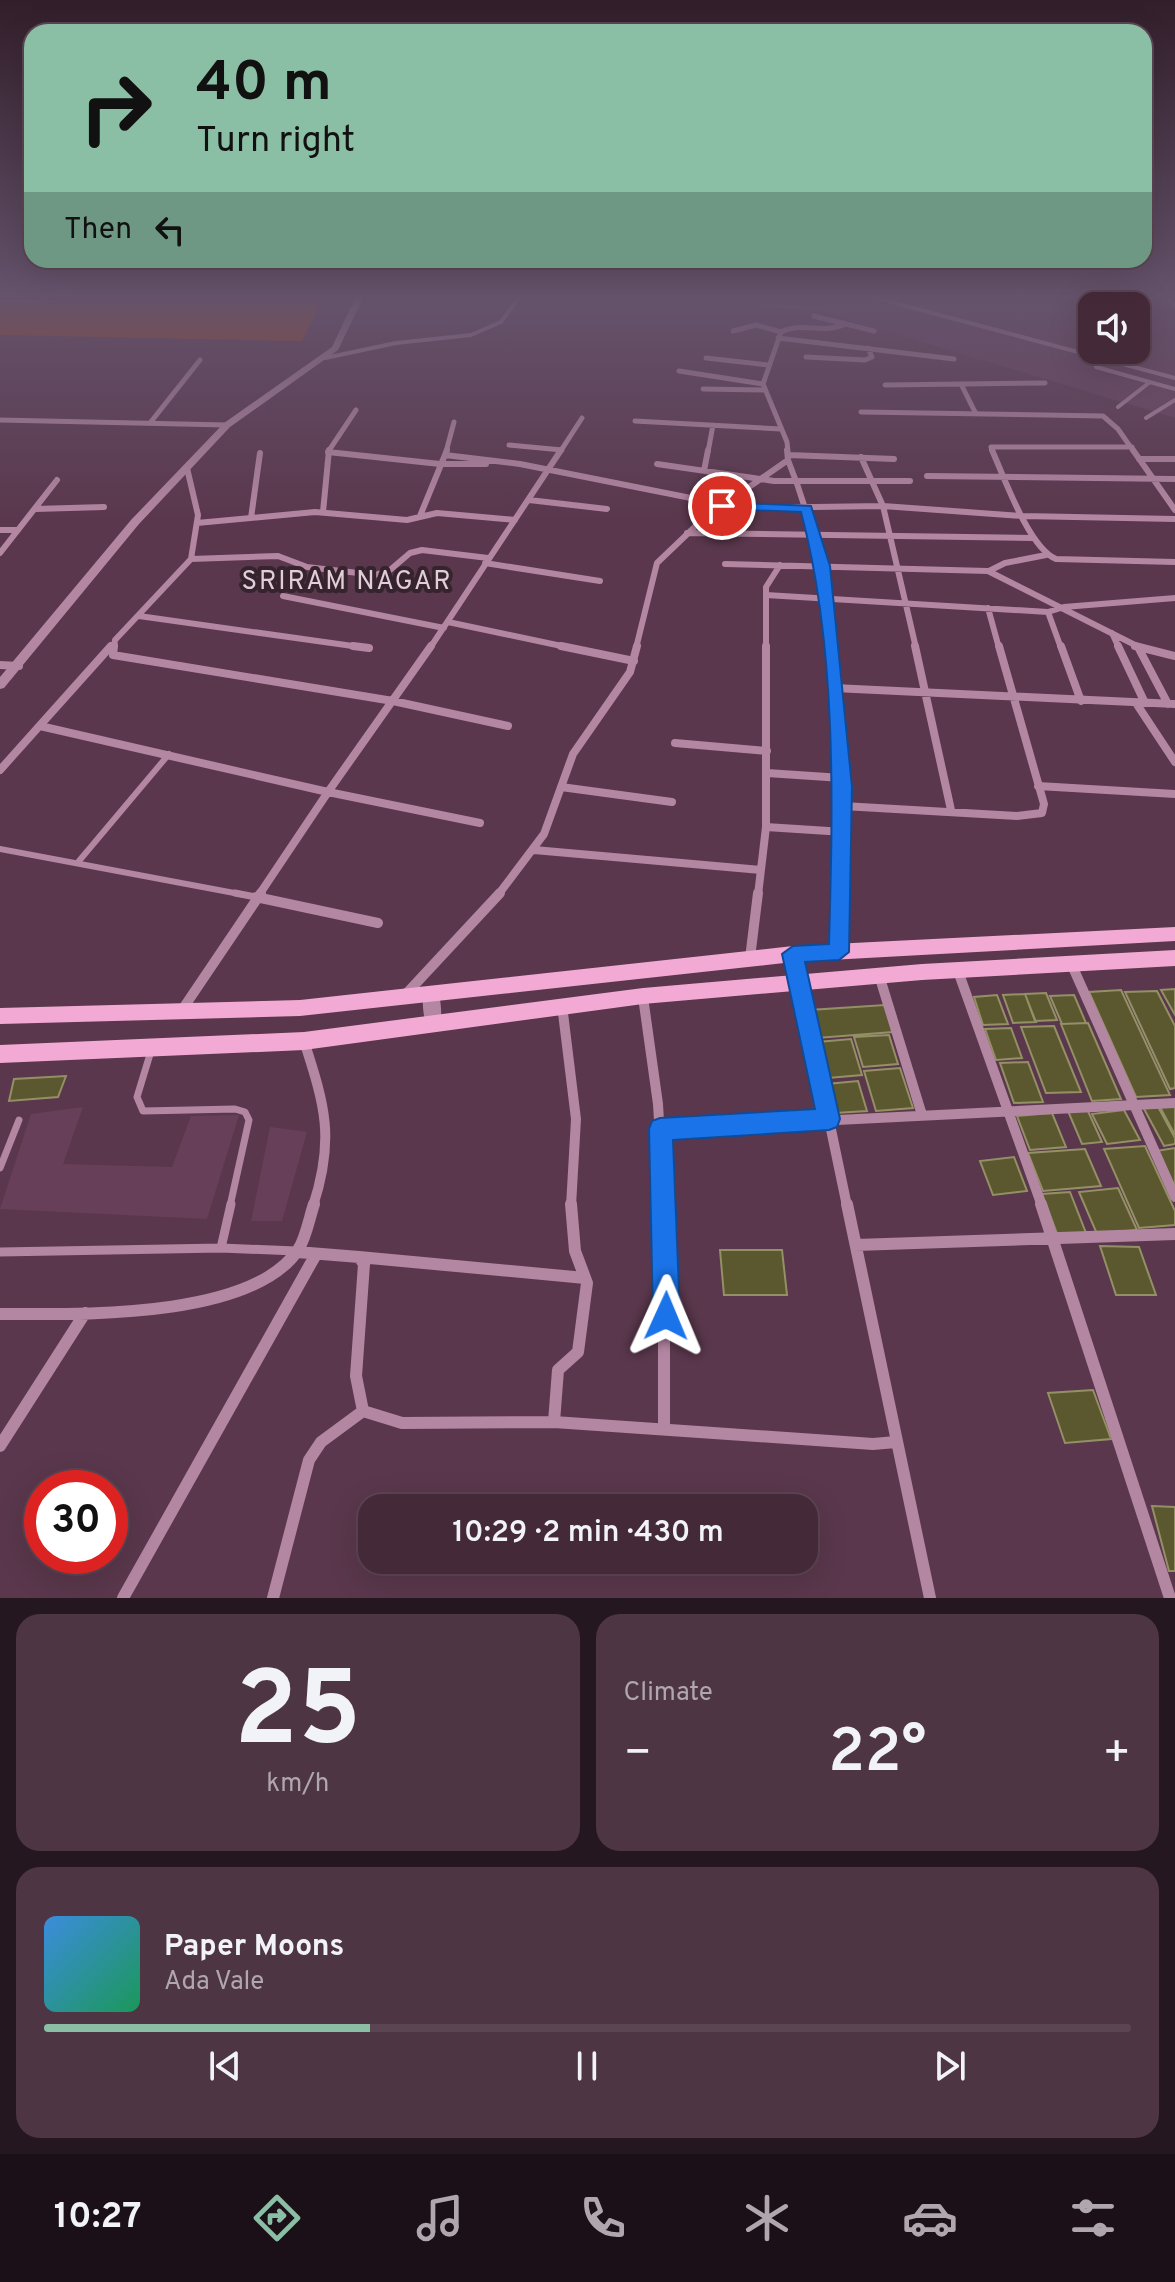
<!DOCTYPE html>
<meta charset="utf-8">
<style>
:root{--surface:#442939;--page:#4e3544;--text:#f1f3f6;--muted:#afa6ae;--line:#5c4553;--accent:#8abfa5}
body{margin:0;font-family:Overpass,sans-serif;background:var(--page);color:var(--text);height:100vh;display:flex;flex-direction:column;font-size:30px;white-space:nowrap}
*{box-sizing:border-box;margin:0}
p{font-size:26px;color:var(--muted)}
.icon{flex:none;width:44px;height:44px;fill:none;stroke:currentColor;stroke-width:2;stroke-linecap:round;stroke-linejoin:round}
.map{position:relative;height:1598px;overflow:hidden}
.details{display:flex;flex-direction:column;gap:16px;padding:16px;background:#25171f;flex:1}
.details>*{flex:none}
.guide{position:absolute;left:24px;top:24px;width:1128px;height:244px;border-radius:24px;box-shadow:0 8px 32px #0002,0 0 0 2px var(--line);background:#8abfa5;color:#111;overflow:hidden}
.tools{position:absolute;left:1078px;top:292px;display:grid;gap:16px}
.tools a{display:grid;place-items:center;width:72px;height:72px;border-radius:16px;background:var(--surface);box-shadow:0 8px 32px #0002,0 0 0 2px var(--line);font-size:40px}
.speed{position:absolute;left:24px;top:1470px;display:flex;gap:16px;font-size:40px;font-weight:700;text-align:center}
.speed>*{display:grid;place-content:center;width:104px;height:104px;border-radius:50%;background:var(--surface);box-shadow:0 8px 32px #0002,0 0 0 2px var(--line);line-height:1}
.speed .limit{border:12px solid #d22;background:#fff;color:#111}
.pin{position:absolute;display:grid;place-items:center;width:68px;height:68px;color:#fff;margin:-34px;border:4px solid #fff;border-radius:50%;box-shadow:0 2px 8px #0007}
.me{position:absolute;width:88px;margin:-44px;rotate:1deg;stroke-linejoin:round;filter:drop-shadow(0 0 6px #0008)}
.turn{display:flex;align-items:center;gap:28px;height:168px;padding:0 40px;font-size:36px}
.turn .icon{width:104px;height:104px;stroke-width:2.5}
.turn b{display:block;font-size:56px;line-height:68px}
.then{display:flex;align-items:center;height:76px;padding:0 40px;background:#0003;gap:16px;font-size:30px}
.big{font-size:60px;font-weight:600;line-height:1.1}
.details .tile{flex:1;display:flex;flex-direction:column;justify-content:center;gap:12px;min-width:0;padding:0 28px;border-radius:24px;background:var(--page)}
.details .dial{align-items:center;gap:0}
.dial b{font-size:104px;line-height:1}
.song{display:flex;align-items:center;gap:24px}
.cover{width:96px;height:96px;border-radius:12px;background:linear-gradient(135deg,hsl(210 70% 55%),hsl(150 70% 35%))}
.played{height:8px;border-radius:4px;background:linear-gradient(90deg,var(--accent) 30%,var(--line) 30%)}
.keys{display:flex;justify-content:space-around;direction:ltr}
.heat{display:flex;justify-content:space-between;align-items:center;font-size:44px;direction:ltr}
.details .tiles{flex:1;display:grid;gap:16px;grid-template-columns:1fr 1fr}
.tile:last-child{grid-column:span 2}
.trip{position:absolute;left:358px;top:1494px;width:460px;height:80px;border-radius:24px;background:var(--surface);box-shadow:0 8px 32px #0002,0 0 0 2px var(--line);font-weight:600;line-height:80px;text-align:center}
.tab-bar{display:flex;height:128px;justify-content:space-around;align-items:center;background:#1b1017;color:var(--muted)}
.tab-bar .icon{width:56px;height:56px}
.tab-bar .on{color:var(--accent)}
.tab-bar b{font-size:36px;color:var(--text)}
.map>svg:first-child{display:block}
</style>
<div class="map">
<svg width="1175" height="1598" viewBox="0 0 1175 1598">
<rect width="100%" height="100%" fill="#5a374c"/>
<path fill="#683f58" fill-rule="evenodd" d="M671,296H1175V418L822,312ZM1092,306H1136V350H1092Z
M83,1107L63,1164L172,1167L191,1116L239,1115L207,1219L0,1209L31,1114Z
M270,1127L307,1132L282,1221H251Z"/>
<path fill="#a6420a" d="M0,296H324L302,341L0,335Z"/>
<path fill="#5b572f" stroke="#949066" stroke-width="2" d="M1175,989V1015L1161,990Z
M1121,990L1170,1095L1136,1097L1089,992Z
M1157,991L1175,1026V1088L1170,1089L1125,992Z
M1046,993L1057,1020L1035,1021L1025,994Z
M1025,994L1036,1022L1013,1023L1003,995Z
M997,995L1008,1024L983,1025L974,997Z
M1074,995L1086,1023L1062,1024L1050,996Z
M885,1005L893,1032L817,1038L810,1010Z
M1088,1023L1121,1099L1092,1101L1061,1024Z
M1054,1026L1081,1092L1046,1093L1021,1027Z
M1011,1028L1022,1058L996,1060L985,1029Z
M889,1035L898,1064L863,1067L854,1037Z
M851,1039L862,1075L828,1078L818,1042Z
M1028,1062L1043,1102L1014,1103L1000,1063Z
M900,1068L913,1108L876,1111L864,1071Z
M66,1076L58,1097L9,1101L14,1079Z
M858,1081L867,1111L835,1113L827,1084Z
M1157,1105L1175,1138V1144L1164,1146L1143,1107Z
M1175,1105V1135L1160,1107Z
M1087,1109L1102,1142L1082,1144L1068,1111Z
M1124,1110L1140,1140L1107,1144L1092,1114Z
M1052,1113L1066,1147L1030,1150L1017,1116Z
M1145,1146L1175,1211V1225L1139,1228L1104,1149Z
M1175,1148V1187L1156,1151Z
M1085,1149L1101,1186L1043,1191L1028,1153Z
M1014,1157L1027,1191L993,1195L980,1161Z
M1118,1188L1137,1230L1097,1234L1079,1192Z
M1070,1192L1086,1233L1058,1236L1042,1194Z
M1100,1246L1139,1247L1156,1295H1116Z
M720,1250H782L787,1295H724Z
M1093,1390L1111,1439L1065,1443L1048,1393Z
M1152,1506L1175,1507V1571H1169Z"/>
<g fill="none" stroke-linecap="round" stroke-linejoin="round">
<path stroke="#b386a1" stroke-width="4" d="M869,296L1175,378
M1164,296L1175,306
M325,358L396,343L471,335L501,322L520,296
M1096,367L1175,389
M1118,407L1150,382
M1146,418L1175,400"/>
<path stroke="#b386a1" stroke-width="6" d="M0,849L245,895
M79,861L169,754"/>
<path stroke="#b386a1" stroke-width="7" d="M235,893L256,897
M151,1051L137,1097L143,1111L235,1109L245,1112L249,1120L230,1206
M0,1168L19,1120"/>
<path stroke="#b386a1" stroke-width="9" d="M221,1248L231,1204
M0,1252L221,1248L296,1251"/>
<path stroke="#b386a1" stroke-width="5" d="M814,316L874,331
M733,331L756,325L781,332L763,384L787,442L788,452
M781,332C802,321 824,335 845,324
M778,338L954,359
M806,357L865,360L872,357L868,348
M706,358L768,365
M679,371L763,384
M961,384L1045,383
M885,385L961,384L975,412
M703,389L765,390
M861,412L1103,416L1118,429L1134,452
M0,420L227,425
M635,421L781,429
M150,423L200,360
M509,445L562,450
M328,452L356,410
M446,452L454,422
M560,452L582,418
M708,452L713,425
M993,452L991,447H1132"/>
<path stroke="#b386a1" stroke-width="6" d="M992,450C1004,477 1029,548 1056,559L1175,562
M1133,450L1175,510
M328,452L440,464H486
M445,455L520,464L741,508L883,506L1023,516L1175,519
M789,455L894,459
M861,457L883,506L916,648
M1139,459H1175
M788,460C813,522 826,581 831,648
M657,464L774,481H910
M704,471L708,450
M927,476L1175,479
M529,500L607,509
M35,509L104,507
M323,512L329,450
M420,516L447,450
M251,518L260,453
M197,523L315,512L407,520L437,513L515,520
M0,530H18
M687,533L1033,538
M0,553L57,480
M191,559L278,556L307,567L375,575L390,570L410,553L422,550L488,558
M485,563L600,581
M725,564L988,571L1141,648
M989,571L1005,563L1046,555
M766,595L1048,612L1064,607L1175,598
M283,596L444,628
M988,608L999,648
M1048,612L1061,648
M139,616L367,648
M448,622L571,648
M1112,633L1119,648
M110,648L112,645
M114,648L115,640L191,559L198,515L187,468
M430,648L561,450
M636,648L657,563L703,519L788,460L787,450
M766,648V587L780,565"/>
<path stroke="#b386a1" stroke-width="8" d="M114,646L113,655L393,701L508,726
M353,646L369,648
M431,646L328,792L480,823
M561,646L634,661
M831,646L843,787L840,895
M915,646L951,810
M1061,646L1081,701
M1118,646L1145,703
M1135,646L1175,656
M1138,647L1168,704
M0,665L19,666
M834,688L1175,704
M1136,703L1175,762
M40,726L328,792L259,895
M675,743L767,751
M0,770L111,646
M767,773L842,778
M1038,786L1175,794
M561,787L672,802
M843,806L1017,816L1042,813L1044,804L999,646
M766,827L844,832
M534,850L761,870
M498,895L544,834L573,754L630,672L637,646
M758,895L766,827V646"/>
<path stroke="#b386a1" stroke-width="10" d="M256,897L378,923
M839,952L840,893
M750,958L758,893
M1071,963L1175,1197
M958,971L1042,1206
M879,975L922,1115
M800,981L847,1206
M407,993L500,893
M643,997L658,1104L664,1206
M562,1005L576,1119L571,1206
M182,1010L261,893
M304,1041C325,1106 335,1139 313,1206
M660,1129L1175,1103"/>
<path stroke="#b386a1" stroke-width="12" d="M847,1204L930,1598
M1041,1204L1170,1598
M856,1245L1175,1234
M297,1252L359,1257L364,1264L356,1376L363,1411L402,1423L554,1422L873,1444L896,1442
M359,1257L585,1278
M0,1314C77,1314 250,1320 298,1250C306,1238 309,1219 314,1204
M554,1422L558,1370L578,1352L587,1283L575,1251L571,1204
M664,1428V1204
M0,1446L85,1313
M123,1598L315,1256
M273,1598L309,1460L321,1442L363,1411"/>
<path fill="#b386a1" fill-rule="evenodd" d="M356,296H364L338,350L230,427L139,524L4,688L0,689V677L131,520L224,423L332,347Z
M793,947L799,949L808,981L806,986L800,988L794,986L785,954L787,949Z
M431,987L437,989C441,998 443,1017 439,1026L433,1028L427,1026C423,1017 421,998 425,989Z"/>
<path fill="#f2aad5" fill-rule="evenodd" d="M1175,927V941L793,962L300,1016L0,1024V1008L300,1000L793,946Z
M1175,950V966L922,980L643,1004L304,1050L0,1063V1045L304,1032L643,988L922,964Z"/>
</g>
<linearGradient id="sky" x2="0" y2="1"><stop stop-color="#321e2a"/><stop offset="0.57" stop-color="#65536c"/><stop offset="1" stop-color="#65536c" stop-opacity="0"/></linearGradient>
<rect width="1175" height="519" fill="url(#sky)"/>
<path fill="#1a73e8" stroke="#114b97" stroke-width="2" d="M722,502L811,506L830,566L852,787L849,952L839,960L805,962L840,1119L837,1127L829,1130L673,1140L680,1316L676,1326L666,1330L657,1326L653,1316L649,1129L652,1121L660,1118L815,1109L782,954L793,946L829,944C833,804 837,647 801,512L717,509L715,506Z"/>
<g text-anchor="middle" stroke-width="8" stroke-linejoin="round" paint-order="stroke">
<g font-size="26" letter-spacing="2" fill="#e3cdd9" stroke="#35242e">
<text x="347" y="589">SRIRAM NAGAR</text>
</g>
</g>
</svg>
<div class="tools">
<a><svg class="icon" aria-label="sound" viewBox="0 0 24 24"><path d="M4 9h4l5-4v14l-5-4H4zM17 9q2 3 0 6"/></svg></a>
</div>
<div class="speed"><div class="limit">30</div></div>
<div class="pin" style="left:722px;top:506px;background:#d93025"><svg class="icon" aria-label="arrive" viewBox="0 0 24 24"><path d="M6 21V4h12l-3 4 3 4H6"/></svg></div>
<svg class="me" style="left:666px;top:1316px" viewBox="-20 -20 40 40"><path d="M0-17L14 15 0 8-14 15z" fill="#1a73e8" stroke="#fff" stroke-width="4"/></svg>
<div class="trip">10:29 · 2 min · 430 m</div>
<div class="guide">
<div class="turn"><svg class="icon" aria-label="right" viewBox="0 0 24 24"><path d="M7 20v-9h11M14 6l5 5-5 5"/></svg><div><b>40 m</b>Turn right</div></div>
<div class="then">Then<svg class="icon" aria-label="left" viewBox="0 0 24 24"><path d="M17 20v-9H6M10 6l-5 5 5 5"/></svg></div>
</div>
</div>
<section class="details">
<div class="tiles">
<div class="tile dial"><b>25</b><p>km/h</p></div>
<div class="tile"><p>Climate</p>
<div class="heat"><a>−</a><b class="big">22°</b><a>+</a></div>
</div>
<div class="tile">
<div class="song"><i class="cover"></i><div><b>Paper Moons</b><p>Ada Vale</p></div></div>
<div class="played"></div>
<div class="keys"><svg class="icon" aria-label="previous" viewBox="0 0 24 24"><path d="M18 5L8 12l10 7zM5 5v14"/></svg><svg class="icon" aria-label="pause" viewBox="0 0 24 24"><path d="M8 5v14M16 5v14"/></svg><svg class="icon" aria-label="next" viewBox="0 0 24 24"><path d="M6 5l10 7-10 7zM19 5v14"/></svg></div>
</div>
</div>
</section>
<nav class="tab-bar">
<b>10:27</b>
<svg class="icon on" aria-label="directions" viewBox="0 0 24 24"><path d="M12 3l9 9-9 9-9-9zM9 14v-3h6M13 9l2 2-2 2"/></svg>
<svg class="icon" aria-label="music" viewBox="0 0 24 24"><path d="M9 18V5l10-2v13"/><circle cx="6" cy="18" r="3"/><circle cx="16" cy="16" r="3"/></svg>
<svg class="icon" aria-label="phone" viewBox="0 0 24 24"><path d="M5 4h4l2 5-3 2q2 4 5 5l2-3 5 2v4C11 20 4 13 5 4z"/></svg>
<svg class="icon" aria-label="climate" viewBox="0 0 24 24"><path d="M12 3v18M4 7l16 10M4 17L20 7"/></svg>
<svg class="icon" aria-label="car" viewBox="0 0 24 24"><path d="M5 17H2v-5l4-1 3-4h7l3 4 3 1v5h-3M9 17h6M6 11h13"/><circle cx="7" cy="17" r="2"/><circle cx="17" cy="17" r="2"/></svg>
<svg class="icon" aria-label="filters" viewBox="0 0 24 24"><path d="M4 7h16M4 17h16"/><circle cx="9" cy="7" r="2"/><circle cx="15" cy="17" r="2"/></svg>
</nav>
